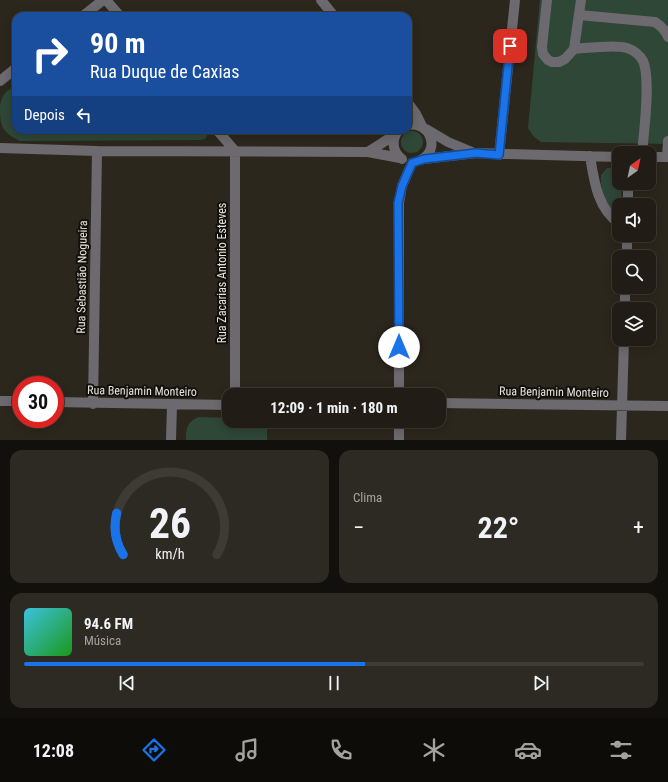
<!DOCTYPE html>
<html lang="pt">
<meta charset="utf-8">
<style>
:root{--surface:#211d16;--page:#2d2a23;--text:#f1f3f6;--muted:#a2a2a1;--line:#3e3b35;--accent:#1a73e8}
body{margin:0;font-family:"Roboto Condensed",sans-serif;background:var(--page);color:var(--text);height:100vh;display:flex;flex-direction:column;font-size:15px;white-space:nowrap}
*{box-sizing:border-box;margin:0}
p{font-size:13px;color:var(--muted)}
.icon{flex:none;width:22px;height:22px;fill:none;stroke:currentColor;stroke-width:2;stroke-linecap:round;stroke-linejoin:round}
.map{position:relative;height:440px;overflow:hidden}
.drawer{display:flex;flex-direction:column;gap:10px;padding:10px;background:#12100c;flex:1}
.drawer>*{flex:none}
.hud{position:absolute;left:12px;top:12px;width:400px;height:122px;border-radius:12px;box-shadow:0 2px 10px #0003,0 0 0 1px var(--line);background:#1a4fa0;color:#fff;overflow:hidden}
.needle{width:26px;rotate:33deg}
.buttons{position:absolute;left:612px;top:146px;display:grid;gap:8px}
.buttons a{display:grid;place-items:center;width:44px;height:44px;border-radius:8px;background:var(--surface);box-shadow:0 2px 10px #0003,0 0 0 1px var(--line);font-size:20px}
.speed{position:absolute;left:12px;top:376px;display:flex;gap:8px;font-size:20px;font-weight:700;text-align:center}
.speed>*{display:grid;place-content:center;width:52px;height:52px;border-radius:50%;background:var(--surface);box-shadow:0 2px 10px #0003,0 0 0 1px var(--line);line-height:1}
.speed .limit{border:6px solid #d22;background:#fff;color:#111}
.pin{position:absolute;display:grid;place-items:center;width:34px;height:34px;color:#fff;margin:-17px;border-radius:8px;box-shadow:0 2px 6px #0006}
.me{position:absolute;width:44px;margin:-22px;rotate:0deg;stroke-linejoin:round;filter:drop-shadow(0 0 3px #0008)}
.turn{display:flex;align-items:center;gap:14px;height:84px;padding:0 12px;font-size:18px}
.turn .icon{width:52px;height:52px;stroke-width:2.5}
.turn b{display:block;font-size:28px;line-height:34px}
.then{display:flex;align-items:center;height:38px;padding:0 12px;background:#0003;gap:8px;font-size:15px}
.big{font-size:30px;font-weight:700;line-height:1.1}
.drawer .card{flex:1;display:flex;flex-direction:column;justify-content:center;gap:6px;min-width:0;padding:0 14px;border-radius:12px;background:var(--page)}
.drawer .dial{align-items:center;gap:0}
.dial svg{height:104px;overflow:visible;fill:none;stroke:var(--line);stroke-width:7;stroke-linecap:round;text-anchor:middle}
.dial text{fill:var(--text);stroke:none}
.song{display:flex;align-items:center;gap:12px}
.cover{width:48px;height:48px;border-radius:6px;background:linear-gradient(135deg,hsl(190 70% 55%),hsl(120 70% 35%))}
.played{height:4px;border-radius:2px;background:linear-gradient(90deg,var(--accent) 55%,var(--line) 55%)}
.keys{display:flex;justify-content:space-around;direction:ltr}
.heat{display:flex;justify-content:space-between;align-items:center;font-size:22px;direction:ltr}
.drawer .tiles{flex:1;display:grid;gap:10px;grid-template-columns:1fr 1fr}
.card:last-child{grid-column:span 2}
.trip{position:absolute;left:222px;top:388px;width:224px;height:40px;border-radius:12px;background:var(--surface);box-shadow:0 2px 10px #0003,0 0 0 1px var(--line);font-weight:700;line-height:40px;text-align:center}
.menu{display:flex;height:64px;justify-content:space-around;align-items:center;background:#0d0c09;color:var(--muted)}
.menu .icon{width:28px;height:28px}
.menu .on{color:var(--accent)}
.menu b{font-size:18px;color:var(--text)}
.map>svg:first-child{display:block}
</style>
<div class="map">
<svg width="668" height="440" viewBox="0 0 668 440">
<rect width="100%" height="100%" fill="#2c271d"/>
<path fill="#2e4737" d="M540,0H668V144L541,142L533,136L528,128Z
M16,85V130H208L207,136L205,139L200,140L20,141C4,133 0,128 0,110C0,103 1,98 6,92C9,89 13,87 16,85Z
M401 142a11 11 0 1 1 22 0a11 11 0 1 1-22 0Z
M607,168L619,169V183H621L622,205H619V214C605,207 600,190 601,175Z
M199,417L229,418V421H267V440H186C186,429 187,421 199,417Z"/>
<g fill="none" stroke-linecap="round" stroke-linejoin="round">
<path stroke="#6d6a6f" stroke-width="10" d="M106,0L120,16
M321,0L334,16
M547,0L542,47L543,54L548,60L552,62H559L565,59L574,49L581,0
M579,15L655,22C661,26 666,30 668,37
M83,16L103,0
M574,49C588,48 615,44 627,48C633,50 640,55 643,61C651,78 644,132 642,153
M0,81L16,68
M408,103L416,114L422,126
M408,125C430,121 441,149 421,160
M426,129L448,142L472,152
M217,130L235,151V395
M399,130C391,139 392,152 402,159
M0,148L97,151L368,152L400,158
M368,152L396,134
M499,155L515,0
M590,156C594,180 597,208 619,223
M649,157H668
M667,157L668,141
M424,159L476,153L619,157
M628,205V183
M627,257V235
M625,309V287
M399,395V203L402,186L412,163
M0,401H21
M55,402L229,405
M439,403L668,406
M93,404L97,151
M399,421V440
M171,440L172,404
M621,440L624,339"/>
</g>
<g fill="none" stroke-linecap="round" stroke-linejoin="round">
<defs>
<path id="route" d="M399,347L398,203L402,186L412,163L424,159L476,153L499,155L510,46"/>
</defs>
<use href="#route" stroke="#114b97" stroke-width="10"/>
<use href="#route" stroke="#1a73e8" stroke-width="7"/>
</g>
<g text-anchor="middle" stroke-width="4" stroke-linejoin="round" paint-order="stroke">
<g font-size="12" fill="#e7e3dd" stroke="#12100c">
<text transform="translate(222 273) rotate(-90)" y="4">Rua Zacarias Antonio Esteves</text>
<text transform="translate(82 277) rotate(-89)" y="4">Rua Sebastião Nogueira</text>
<text transform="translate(142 391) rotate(1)" y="4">Rua Benjamin Monteiro</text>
<text transform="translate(554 392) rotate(1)" y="4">Rua Benjamin Monteiro</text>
</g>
</g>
</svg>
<div class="buttons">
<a><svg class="needle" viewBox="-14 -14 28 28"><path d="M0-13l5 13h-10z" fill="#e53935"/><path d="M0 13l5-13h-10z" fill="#a2a2a1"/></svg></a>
<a><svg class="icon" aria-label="sound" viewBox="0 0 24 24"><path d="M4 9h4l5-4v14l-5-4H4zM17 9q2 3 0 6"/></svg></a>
<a><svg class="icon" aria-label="search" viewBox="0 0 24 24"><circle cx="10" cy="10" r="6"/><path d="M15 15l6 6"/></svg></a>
<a><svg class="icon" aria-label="layers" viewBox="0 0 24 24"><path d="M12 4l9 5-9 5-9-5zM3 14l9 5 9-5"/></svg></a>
</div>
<div class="speed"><div class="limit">30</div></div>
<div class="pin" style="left:510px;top:46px;background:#d93025"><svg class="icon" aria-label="arrive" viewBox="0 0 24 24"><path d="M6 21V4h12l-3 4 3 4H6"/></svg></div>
<svg class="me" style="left:399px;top:347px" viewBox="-20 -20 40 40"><circle r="19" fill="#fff"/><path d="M0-13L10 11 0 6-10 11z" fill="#1a73e8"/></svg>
<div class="trip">12:09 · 1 min · 180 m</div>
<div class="hud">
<div class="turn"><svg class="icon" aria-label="right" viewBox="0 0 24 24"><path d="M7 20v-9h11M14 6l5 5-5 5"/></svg><div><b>90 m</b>Rua Duque de Caxias</div></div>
<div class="then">Depois<svg class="icon" aria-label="left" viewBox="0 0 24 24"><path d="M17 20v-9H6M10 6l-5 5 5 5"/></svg></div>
</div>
</div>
<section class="drawer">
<div class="tiles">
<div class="card dial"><svg viewBox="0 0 100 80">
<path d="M14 69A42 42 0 1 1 86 69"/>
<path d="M14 69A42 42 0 0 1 9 37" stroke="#1a73e8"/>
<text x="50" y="56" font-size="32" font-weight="700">26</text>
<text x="50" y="72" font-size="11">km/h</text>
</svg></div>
<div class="card"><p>Clima</p>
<div class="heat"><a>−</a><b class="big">22°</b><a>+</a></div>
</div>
<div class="card">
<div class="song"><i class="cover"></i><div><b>94.6 FM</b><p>Música</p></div></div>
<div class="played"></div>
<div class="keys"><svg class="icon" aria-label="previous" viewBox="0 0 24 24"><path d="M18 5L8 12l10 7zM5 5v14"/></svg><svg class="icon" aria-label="pause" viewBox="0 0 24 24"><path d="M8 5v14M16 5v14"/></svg><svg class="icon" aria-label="next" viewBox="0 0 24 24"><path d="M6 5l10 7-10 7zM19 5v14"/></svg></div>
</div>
</div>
</section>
<nav class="menu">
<b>12:08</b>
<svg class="icon on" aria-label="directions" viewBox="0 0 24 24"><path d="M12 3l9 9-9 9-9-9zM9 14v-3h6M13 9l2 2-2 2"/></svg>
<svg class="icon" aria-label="music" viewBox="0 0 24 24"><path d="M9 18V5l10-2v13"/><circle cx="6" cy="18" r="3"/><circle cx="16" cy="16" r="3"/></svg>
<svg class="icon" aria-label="phone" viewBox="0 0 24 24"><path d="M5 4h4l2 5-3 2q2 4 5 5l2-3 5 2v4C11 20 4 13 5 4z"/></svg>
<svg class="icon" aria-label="climate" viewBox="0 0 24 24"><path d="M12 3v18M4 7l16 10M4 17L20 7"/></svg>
<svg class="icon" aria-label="car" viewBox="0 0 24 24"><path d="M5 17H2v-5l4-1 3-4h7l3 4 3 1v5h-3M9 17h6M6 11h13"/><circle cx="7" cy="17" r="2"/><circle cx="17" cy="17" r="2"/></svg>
<svg class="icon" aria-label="filters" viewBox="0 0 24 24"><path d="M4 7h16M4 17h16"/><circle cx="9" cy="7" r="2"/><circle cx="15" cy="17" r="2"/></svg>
</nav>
